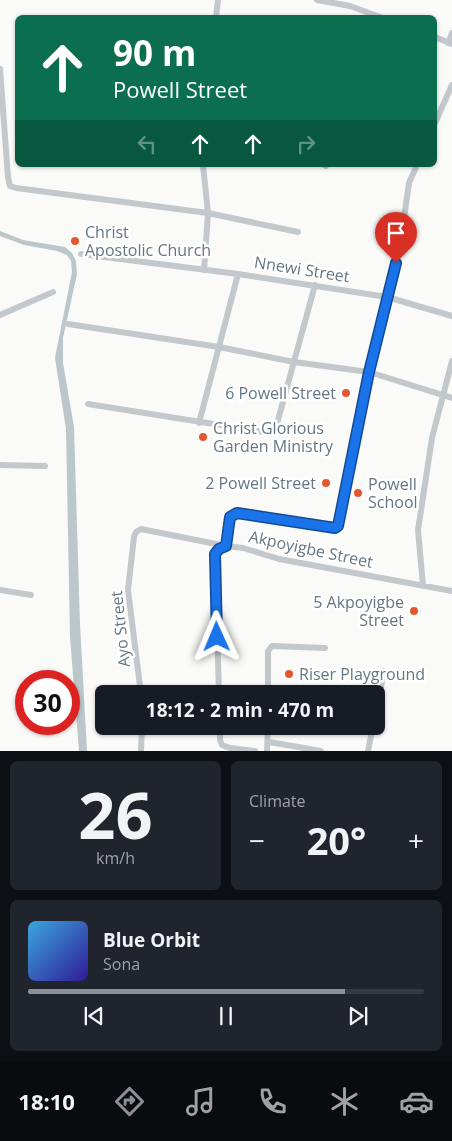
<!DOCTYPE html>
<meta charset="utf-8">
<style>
:root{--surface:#171b24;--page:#20242c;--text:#f1f3f6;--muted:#9ea1a6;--line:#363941;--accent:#8c9099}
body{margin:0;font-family:"Open Sans",sans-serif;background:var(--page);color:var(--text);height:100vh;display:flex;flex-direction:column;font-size:19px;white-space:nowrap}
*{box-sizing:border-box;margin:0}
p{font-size:16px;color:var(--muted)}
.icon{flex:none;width:28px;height:28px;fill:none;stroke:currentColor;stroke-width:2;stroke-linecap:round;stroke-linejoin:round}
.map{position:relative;height:751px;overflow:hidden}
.side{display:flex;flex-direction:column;gap:10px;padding:10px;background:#0d0f14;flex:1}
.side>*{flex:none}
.banner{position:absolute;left:15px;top:15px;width:422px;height:152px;border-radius:8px;box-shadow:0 1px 4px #0004;background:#0b6e4f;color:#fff;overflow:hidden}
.speed{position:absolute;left:15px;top:670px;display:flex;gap:10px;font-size:25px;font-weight:700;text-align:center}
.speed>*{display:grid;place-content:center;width:65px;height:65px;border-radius:50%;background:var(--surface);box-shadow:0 1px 4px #0004;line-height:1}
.speed .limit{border:8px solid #d22;background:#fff;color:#111}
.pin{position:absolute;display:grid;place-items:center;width:42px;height:42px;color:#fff;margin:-51px -21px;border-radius:50% 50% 50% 0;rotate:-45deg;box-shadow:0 0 5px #0007}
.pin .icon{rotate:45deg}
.me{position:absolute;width:55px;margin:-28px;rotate:359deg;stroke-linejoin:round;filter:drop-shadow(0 0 4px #0008)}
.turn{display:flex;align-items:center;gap:18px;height:105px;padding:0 15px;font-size:22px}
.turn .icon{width:65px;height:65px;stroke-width:2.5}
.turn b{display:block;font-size:35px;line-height:42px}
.lanes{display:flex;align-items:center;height:48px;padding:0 15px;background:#0003;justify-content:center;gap:25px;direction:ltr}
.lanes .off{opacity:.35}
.big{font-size:38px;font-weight:700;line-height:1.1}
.side .card{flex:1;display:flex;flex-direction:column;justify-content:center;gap:8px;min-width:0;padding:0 18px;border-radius:8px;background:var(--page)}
.side .dial{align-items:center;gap:0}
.dial b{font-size:65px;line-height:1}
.song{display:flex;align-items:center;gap:15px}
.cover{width:60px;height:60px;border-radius:8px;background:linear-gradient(135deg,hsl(200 70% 55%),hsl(250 70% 35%))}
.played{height:5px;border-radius:2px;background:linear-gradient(90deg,var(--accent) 80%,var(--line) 80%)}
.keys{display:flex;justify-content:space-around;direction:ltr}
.heat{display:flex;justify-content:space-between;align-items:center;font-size:28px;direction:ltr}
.side .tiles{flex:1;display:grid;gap:10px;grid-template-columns:1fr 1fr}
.card:last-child{grid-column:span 2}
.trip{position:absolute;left:95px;top:685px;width:290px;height:50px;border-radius:8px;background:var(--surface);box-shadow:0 1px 4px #0004;font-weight:700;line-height:50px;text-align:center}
.tabs{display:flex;height:80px;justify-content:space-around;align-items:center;background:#090b0e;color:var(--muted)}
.tabs .icon{width:35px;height:35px}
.tabs .current{color:var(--accent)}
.tabs b{font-size:22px;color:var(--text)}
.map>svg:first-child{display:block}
</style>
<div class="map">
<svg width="452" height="751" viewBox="0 0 452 751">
<rect width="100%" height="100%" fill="#fafaf8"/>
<path fill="#bbc7cb" d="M0,231L23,240L65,247L72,253L76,261L77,274L63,338V363L74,427L80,624L87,751H79L70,637L66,429L55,358L72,272L71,261L67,255L57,251L24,245L0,236Z"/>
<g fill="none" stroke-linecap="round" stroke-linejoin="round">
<path stroke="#c3c8cc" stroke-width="6" d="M317,0L350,6L383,18
M216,18L218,0
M435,37L452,44
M448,43L452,33
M0,69L8,177L10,186L16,188L208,213L298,232
M435,123L452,85
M203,165L208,213L204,270
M324,165L326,166
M81,254L238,274L387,297L452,316
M0,315L53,292
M68,324L219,347L294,362L369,372L452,398
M88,404L270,433L275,431L315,285
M199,423L238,274
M0,465L45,466
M423,586L418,530L432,438L452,361
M0,590L31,595
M141,694L128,590L134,537L136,532L141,529L226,546L243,548L279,559L452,591
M219,694L215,555L219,549L226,546L230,517L237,513L335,528L338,526L369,372L400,246L409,183L417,165
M268,694V651L272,646L325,648
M376,713L384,671
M220,726V740L222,745L230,748L255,751
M269,742L321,751
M141,751L142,726
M267,751L268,726
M368,751L373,726"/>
</g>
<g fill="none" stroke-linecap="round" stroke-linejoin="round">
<defs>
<path id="route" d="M217,637L215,554L219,549L226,546L230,517L237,513L335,528L338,526L369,372L396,263"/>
</defs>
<use href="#route" stroke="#114b97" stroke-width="12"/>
<use href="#route" stroke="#1a73e8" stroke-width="9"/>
</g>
<g fill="#e4572e" stroke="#fff" stroke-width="2">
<circle cx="75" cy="241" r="5"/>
<circle cx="346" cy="393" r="5"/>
<circle cx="203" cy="437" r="5"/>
<circle cx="326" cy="483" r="5"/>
<circle cx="358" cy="493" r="5"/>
<circle cx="414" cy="611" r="5"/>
<circle cx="289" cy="674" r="5"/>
</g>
<g text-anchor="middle" stroke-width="5" stroke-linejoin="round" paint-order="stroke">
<g font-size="16" fill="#657683" stroke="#fff" text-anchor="start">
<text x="85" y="238">Christ<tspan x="85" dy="18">Apostolic Church</tspan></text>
<text x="336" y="399" text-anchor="end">6 Powell Street</text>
<text x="213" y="434">Christ Glorious<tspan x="213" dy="18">Garden Ministry</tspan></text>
<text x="316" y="489" text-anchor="end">2 Powell Street</text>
<text x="368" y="490">Powell<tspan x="368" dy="18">School</tspan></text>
<text x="404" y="608" text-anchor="end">5 Akpoyigbe<tspan x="404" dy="18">Street</tspan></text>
<text x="299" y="680">Riser Playground</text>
</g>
<g font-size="16" fill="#657683" stroke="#fff">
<text transform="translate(302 269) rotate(9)" y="6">Nnewi Street</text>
<text transform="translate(311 549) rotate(12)" y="6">Akpoyigbe Street</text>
<text transform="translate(120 629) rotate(-96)" y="6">Ayo Street</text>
</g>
</g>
</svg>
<div class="speed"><div class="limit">30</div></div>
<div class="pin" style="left:396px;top:263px;background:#d93025"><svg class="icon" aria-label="arrive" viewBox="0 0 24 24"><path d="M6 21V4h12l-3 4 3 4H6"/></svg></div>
<svg class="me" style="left:217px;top:637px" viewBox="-20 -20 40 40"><path d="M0-17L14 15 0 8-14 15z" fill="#1a73e8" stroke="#fff" stroke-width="4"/></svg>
<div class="trip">18:12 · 2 min · 470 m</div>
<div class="banner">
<div class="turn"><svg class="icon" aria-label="ahead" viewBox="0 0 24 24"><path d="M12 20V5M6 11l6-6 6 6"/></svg><div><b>90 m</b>Powell Street</div></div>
<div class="lanes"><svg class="icon off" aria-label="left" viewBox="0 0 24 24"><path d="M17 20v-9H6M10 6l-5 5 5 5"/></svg><svg class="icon" aria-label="ahead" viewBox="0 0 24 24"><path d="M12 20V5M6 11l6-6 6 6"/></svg><svg class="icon" aria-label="ahead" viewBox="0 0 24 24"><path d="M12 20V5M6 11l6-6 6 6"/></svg><svg class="icon off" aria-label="right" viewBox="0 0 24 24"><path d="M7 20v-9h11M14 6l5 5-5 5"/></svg></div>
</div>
</div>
<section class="side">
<div class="tiles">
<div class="card dial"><b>26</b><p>km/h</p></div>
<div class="card"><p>Climate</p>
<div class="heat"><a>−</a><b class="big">20°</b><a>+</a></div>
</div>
<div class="card">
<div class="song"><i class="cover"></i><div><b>Blue Orbit</b><p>Sona</p></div></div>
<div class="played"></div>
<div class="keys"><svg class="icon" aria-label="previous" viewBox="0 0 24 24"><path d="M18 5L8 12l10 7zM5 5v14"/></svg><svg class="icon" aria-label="pause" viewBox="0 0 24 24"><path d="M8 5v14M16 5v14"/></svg><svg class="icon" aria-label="next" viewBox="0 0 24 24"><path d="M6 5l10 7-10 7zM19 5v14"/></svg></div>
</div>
</div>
</section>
<nav class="tabs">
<b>18:10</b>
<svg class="icon current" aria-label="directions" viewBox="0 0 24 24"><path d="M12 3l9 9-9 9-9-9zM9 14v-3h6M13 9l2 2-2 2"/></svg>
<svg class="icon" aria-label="music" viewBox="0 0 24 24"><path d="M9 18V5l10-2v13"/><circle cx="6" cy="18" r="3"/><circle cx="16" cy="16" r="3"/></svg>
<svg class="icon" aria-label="phone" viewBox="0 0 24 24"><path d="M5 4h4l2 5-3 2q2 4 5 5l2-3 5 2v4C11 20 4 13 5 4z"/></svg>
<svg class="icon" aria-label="climate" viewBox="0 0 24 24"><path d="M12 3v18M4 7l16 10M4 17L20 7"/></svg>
<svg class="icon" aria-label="car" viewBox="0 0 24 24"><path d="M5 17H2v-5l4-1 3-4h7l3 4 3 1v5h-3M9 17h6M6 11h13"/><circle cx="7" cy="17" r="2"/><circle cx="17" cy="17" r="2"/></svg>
</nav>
